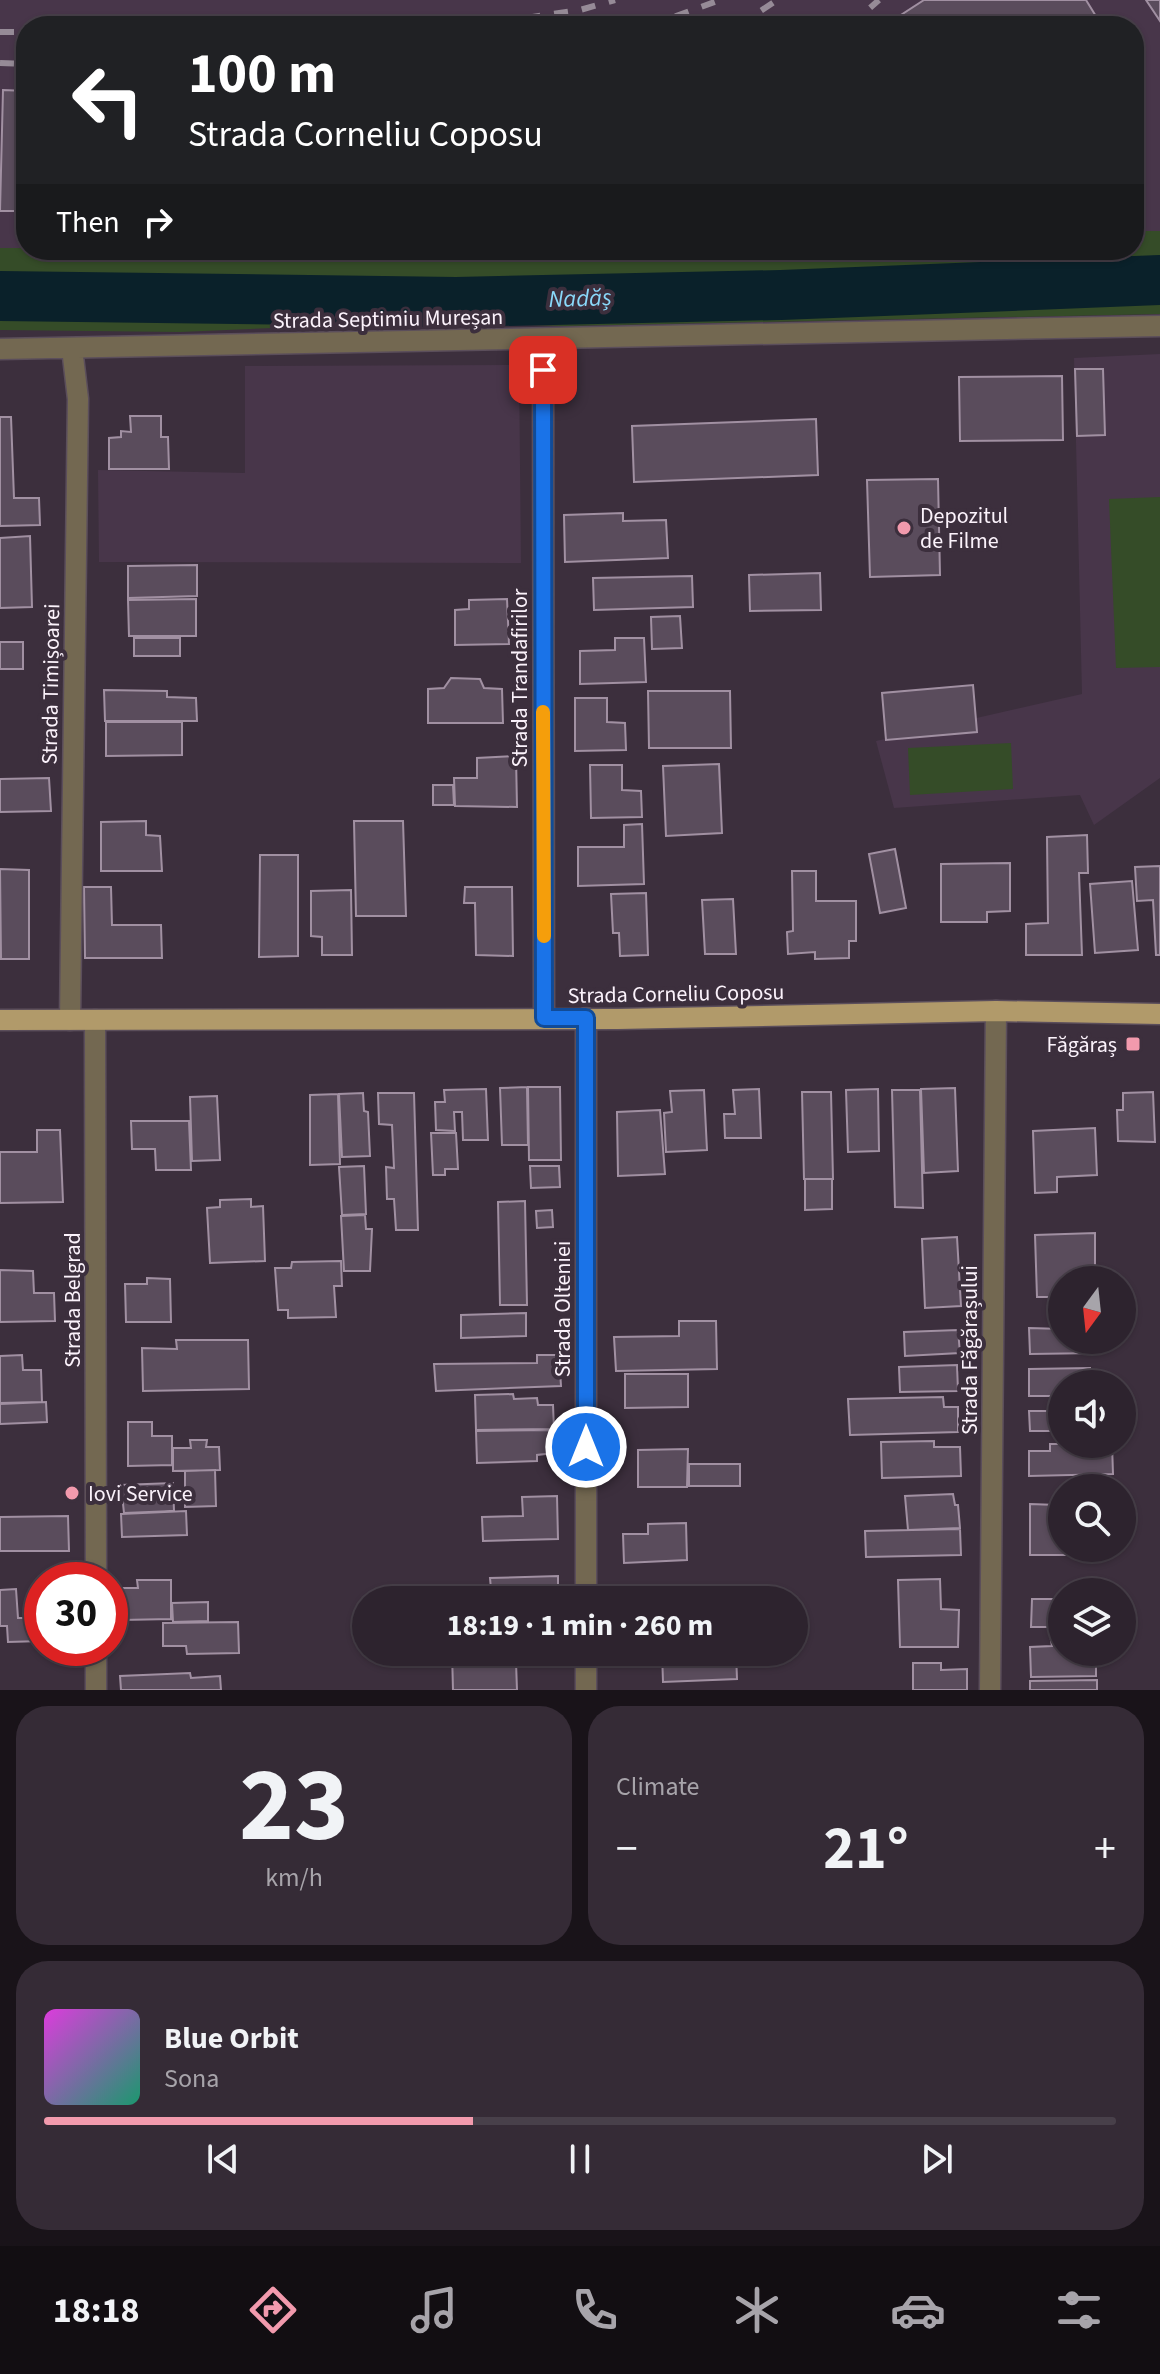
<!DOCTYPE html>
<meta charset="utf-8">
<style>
:root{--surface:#2d232e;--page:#352b36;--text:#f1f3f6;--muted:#a7a4aa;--line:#48404a;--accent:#f29aad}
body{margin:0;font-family:"Source Sans 3",sans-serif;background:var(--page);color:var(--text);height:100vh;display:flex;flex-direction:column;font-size:30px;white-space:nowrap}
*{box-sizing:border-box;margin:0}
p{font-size:26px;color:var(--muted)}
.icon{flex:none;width:44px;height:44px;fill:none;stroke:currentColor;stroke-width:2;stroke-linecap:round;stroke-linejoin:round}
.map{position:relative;height:1690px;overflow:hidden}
.drawer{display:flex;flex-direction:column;gap:16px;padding:16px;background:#191319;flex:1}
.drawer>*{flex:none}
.top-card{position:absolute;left:16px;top:16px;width:1128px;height:244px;border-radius:32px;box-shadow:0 2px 6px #0004,0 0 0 2px var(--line);background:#202124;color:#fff;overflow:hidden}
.needle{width:52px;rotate:195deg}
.tools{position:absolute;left:1048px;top:1266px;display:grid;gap:16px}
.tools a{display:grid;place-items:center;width:88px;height:88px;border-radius:50%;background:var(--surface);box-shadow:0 2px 6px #0004,0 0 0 2px var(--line);font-size:40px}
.speed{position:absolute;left:24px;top:1562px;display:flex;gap:16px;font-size:40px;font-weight:700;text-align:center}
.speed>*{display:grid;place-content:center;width:104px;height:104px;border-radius:50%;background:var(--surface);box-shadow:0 2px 6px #0004,0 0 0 2px var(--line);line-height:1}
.speed .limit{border:12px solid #d22;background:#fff;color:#111}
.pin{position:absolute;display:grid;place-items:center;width:68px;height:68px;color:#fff;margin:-34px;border-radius:16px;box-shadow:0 4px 12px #0006}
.me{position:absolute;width:88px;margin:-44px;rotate:0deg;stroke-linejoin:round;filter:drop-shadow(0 0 6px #0008)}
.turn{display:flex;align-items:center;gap:28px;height:168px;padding:0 40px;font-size:36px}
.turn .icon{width:104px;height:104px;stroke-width:2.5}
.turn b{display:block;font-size:56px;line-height:68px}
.then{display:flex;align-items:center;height:76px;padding:0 40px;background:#0003;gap:16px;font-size:30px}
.big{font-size:60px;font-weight:700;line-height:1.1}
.drawer .widget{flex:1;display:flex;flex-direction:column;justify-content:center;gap:12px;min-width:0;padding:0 28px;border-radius:32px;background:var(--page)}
.drawer .dial{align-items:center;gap:0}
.dial b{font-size:104px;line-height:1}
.song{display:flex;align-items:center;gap:24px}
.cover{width:96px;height:96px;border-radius:12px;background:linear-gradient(135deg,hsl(300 70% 55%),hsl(160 70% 35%))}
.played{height:8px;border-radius:4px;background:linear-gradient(90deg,var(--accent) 40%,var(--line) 40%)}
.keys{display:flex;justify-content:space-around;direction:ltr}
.heat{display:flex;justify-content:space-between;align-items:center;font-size:44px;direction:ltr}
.drawer .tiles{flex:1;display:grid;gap:16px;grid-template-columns:1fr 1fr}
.widget:last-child{grid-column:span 2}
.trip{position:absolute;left:352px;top:1586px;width:456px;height:80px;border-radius:40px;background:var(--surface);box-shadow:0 2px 6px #0004,0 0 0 2px var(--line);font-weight:700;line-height:80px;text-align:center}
.menu{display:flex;height:128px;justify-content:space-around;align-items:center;background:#120e12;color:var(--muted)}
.menu .icon{width:56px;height:56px}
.menu .on{color:var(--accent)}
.menu b{font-size:36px;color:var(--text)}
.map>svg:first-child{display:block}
</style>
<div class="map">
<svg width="1160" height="1690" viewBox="0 0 1160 1690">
<rect width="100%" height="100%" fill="#3c2f3d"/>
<path fill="#48364a" d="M0,0H1160V231H1134V26H26V248H0Z
M1160,354V778L1094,825L1080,795L894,808L876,741L1082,694L1074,358Z
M519,365L521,563L99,562L98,470L245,473V366Z"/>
<path fill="#354c28" d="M1134,231H1160V314L565,326L415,322L180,332L0,330V248L1134,250Z
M1160,497V667L1116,668L1109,499Z
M1011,743L1013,789L910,795L908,748Z"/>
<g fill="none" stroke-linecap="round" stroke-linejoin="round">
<path stroke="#0a212a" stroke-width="50" d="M0,296L456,302L781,295L1160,280"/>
</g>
<path fill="#5a4c5c" stroke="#a190a2" stroke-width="2" d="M924,0H1086L1102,26H884Z
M1146,0H1160V21Z
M3,90L26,91V211H0Z
M1075,369H1103L1105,435L1077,436Z
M1062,376L1063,440L960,441L959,377Z
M130,416H161V437H168L169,469H109V438L121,437V431L131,432Z
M0,417H11L14,498H39L40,525L0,526Z
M816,419L818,475L634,482L632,426Z
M938,479L940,575L870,577L867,480Z
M623,513V521L666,520L668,558L565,562L564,515Z
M30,536L32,607L0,608V538Z
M197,565V596L128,598V566Z
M820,573L821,610L750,611L749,575Z
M692,576L693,607L594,610L593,578Z
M196,599V636H129L128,600Z
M507,599L509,644L455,645V610L469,609V600Z
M680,616L682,648L652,649L651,617Z
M134,638H180V656H134Z
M615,638H644L646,682L580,684V651L615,650Z
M0,642H23V669H0Z
M451,678L480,679L484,688L502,689L503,723H428V689L444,688Z
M973,685L977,732L886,740L882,693Z
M104,690L167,691V697L196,698L197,721H105Z
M648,691H730L731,748H649Z
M575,698H607V722L625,723L626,750L575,751Z
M106,722H182V755L106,756Z
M516,756L517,807L455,806L454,778H477V758Z
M719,764L722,833L666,836L663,766Z
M590,765H622V790L641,791L642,817L591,818Z
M49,778L51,811L0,812V779Z
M433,785H453L454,805H433Z
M146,821V835L160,836L162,871H101V822Z
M354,821H403L406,916H356Z
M642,824L644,884L578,886V847H624V825Z
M1087,835L1088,873H1079L1082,955H1026V924L1048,923L1047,837Z
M895,849L906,908L880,913L869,854Z
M260,855H298V956L259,957Z
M1010,863V911L987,912V922H941V864Z
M1160,866V955H1156L1153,900L1137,901L1135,867Z
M0,869L29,870V959H1Z
M792,871H816V901H856V941H849V958L815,959V952L788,954L787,932L793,931Z
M1132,881L1138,950L1095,953L1090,884Z
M84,887H111L112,925H161L162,958H85Z
M465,887H512L513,956L476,955L475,903H464Z
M351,890L352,955H322V937L311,936V891Z
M646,893L648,955L620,956L619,933H613L611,894Z
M733,899L736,954H705L702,900Z
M527,1087L528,1145H502L500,1088Z
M528,1087H560L561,1160H529Z
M955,1088L958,1171L924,1173L921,1089Z
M486,1089L488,1140H463L462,1112H454L455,1131L436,1130L435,1102H445L444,1090Z
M759,1089L761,1138H725L724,1114H735L733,1090Z
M878,1089L879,1151L848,1152L846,1090Z
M704,1090L707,1150L666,1152L664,1113L672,1112L670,1091Z
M892,1090H920L923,1208L895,1207Z
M802,1092H831L833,1179H804Z
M1153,1092L1155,1142L1118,1141L1117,1110H1123V1093Z
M363,1093L364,1111L368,1112L370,1156L342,1157L339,1094Z
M378,1093H414L418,1230H396L394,1199H387L386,1167L394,1168L392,1125L379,1124Z
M338,1094L340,1164L310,1165V1095Z
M217,1096L220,1160L192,1161L190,1097Z
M660,1110L665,1174L618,1176L617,1112Z
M131,1121H189L191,1170H156L155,1149H132Z
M1095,1128L1097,1175L1057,1177V1192L1035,1193L1033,1131Z
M37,1130H60L63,1202L0,1203V1152H37Z
M431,1133H456L458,1169H445V1175H433Z
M364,1166L366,1214L342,1215L339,1167Z
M530,1166H559L560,1187L531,1188Z
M805,1179H832V1209L805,1210Z
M251,1199V1207L263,1206L265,1261L210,1263L207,1208L220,1207V1200Z
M525,1201L527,1305H500L498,1202Z
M552,1210L553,1227L537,1228L536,1211Z
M365,1215L366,1229H372L370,1271H344L341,1216Z
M1095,1233V1280H1062V1297H1037L1035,1235Z
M957,1237L961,1306L925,1308L922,1239Z
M341,1261L342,1286H334L336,1317L288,1318V1310H278L275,1268H291L292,1262Z
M0,1270L33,1271L34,1293H54L55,1321L0,1322Z
M147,1278L170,1279L171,1322H126L125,1284H147Z
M526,1313V1336L461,1338V1315Z
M679,1321H716L717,1369L616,1371L614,1337L679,1336Z
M1029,1328L1062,1329V1340H1097V1353L1030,1354Z
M958,1330L960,1353L905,1356L904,1332Z
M176,1340H248L249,1389L143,1391L142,1348L177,1349Z
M22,1355L23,1370H41L42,1402L0,1403V1356Z
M537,1355H559L561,1386L436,1391L434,1364L537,1363Z
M957,1365L958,1391L900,1392L899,1367Z
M1090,1368V1384H1062V1396H1029V1369Z
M625,1374H688V1407L625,1408Z
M513,1394L514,1399L537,1398L538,1405H553L554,1429L476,1430L475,1395Z
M943,1397L944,1407H958V1432L850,1435L848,1399Z
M46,1402L47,1422L0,1424V1404Z
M1057,1407H1062V1431H1030L1029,1411H1057Z
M128,1422H152V1436H172V1465L128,1466Z
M554,1430V1453L537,1455V1461L477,1463L476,1431Z
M190,1440H207L206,1447H219L220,1470L173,1471V1448H191Z
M934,1441V1447H960L961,1476L882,1478L881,1442Z
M1050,1444H1112L1113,1474L1029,1476V1451H1050Z
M688,1449L687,1487H638V1450Z
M689,1464H740V1486H689Z
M215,1470L216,1506L185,1507V1471Z
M173,1483L174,1511L124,1513L121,1485Z
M953,1494L955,1505H958L960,1528L908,1530L905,1496Z
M557,1496L558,1539L483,1541L482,1517L523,1516L522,1497Z
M1030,1504L1057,1505L1058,1520H1062V1548H1103L1104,1555H1030Z
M186,1511L187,1535L122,1537L121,1514Z
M68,1516L69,1551H0V1517Z
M686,1523L687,1560L624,1563L623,1534H648V1524Z
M960,1529L961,1555L866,1557L865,1531Z
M558,1576V1600H492L490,1578Z
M940,1579L941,1609L959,1610L958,1647H900L898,1580Z
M137,1580H171V1619L121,1620L119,1588H138Z
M16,1589L18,1618H42V1641L8,1642L7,1626H0V1590Z
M1032,1599H1062V1627H1031Z
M208,1602V1621L173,1622L172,1603Z
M238,1622L239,1653L187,1654L186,1646H163V1623Z
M1051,1640H1062V1652H1096V1676L1031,1677L1030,1647L1052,1646Z
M452,1652L492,1654L493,1664L516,1662L517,1690H453Z
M662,1652H736L737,1679L663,1682Z
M913,1663H941V1670L967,1669V1690H913Z
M190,1673L191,1678L220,1676L221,1690H121L120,1676Z
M1097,1680V1690H1030V1681Z"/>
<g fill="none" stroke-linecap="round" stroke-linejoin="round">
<defs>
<path id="street" d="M543,339L544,1018
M0,349L1160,326
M586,1018V1600
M70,1020L78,399L72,348
M95,1020L96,1580
M96,1648V1690
M586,1652V1690
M990,1690L996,1011"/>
<path id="primary" d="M0,1020L618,1019L996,1011L1160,1014"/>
</defs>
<use href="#street" stroke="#5b4e5b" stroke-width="23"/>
<use href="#primary" stroke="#5b4e5b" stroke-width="23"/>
<use href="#street" stroke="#736851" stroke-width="20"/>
<use href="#primary" stroke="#b19a6a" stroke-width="20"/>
<path stroke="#968b97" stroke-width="6" stroke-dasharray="14 14" stroke-linecap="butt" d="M471,26L580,10L615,0
M649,26L720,0
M738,26L777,0
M849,26L879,0
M0,32H26
M0,63L26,64"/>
</g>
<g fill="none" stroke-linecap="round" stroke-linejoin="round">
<defs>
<path id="route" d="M543,370L544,1018H586V1447"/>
</defs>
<use href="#route" stroke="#114b97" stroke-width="20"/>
<use href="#route" stroke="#1a73e8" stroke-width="14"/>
<path stroke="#f59e0b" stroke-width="14" d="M543,712L544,936"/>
</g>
<g fill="#f29aad" stroke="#3c2f3d" stroke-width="3">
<circle cx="904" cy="528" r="8"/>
<rect x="1125" y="1036" width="16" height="16" rx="4"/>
<circle cx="72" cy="1493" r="8"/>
</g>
<g text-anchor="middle" stroke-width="8" stroke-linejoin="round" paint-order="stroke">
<g font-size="22" fill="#fbf2fb" stroke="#3c2f3d">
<text transform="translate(388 318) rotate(-1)" y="8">Strada Septimiu Mureșan</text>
<text transform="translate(519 678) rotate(-90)" y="8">Strada Trandafirilor</text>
<text transform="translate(50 684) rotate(-89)" y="8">Strada Timișoarei</text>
<text transform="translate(676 993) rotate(-1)" y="8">Strada Corneliu Coposu</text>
<text transform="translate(72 1300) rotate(-90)" y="8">Strada Belgrad</text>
<text transform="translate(562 1309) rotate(-90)" y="8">Strada Olteniei</text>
<text transform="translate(969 1350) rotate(-90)" y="8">Strada Făgărașului</text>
</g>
<g font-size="22" fill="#fbf2fb" stroke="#3c2f3d" text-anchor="start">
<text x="920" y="523">Depozitul<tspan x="920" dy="25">de Filme</tspan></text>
<text x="1117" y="1052" text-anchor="end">Făgăraș</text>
<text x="88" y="1501">Iovi Service</text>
</g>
<g font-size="24" font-style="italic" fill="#8ad9fa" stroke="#3c2f3d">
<text transform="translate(580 298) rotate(-2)" y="8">Nadăș</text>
</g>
</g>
</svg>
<div class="tools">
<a><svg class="needle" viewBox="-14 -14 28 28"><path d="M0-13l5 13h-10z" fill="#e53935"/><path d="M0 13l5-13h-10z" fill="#a7a4aa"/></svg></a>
<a><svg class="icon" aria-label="sound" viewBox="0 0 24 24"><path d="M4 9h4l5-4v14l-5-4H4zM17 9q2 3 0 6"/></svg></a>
<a><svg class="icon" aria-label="search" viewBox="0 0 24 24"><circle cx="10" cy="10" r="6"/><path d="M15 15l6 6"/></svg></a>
<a><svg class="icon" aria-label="layers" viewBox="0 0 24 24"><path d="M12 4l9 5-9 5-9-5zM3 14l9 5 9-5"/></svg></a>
</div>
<div class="speed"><div class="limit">30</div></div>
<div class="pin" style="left:543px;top:370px;background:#d93025"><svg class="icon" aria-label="arrive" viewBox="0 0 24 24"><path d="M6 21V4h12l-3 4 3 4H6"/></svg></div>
<svg class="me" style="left:586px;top:1447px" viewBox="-20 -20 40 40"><circle r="17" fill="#1a73e8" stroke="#fff" stroke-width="3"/><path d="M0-11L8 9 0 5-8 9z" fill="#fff"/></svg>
<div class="trip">18:19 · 1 min · 260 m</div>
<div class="top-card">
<div class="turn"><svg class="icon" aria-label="left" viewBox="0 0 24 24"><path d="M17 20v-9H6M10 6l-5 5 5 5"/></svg><div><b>100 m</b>Strada Corneliu Coposu</div></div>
<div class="then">Then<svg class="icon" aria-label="right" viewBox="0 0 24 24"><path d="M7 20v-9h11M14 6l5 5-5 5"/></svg></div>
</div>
</div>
<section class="drawer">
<div class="tiles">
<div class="widget dial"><b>23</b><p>km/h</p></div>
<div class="widget"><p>Climate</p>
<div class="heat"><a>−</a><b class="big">21°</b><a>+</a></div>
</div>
<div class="widget">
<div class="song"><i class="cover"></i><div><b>Blue Orbit</b><p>Sona</p></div></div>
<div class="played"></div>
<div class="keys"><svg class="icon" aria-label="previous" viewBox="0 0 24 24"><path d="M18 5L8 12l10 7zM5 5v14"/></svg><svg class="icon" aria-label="pause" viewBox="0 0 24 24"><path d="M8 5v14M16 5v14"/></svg><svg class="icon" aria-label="next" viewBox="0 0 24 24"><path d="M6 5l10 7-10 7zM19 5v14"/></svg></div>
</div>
</div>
</section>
<nav class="menu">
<b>18:18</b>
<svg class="icon on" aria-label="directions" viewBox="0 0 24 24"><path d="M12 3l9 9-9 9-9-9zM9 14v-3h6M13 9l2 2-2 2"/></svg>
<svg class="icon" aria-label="music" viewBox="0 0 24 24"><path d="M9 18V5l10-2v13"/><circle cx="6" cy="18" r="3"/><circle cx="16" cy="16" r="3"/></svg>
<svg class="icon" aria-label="phone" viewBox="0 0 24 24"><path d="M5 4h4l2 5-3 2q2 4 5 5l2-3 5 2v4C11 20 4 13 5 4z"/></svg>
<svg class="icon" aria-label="climate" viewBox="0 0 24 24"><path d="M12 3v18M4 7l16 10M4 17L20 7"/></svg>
<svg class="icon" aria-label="car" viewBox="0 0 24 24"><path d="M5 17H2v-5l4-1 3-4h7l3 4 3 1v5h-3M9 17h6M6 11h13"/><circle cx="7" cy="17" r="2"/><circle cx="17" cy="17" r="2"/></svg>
<svg class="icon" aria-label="filters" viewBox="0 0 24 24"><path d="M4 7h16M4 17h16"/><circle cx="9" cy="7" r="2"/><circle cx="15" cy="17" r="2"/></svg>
</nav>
